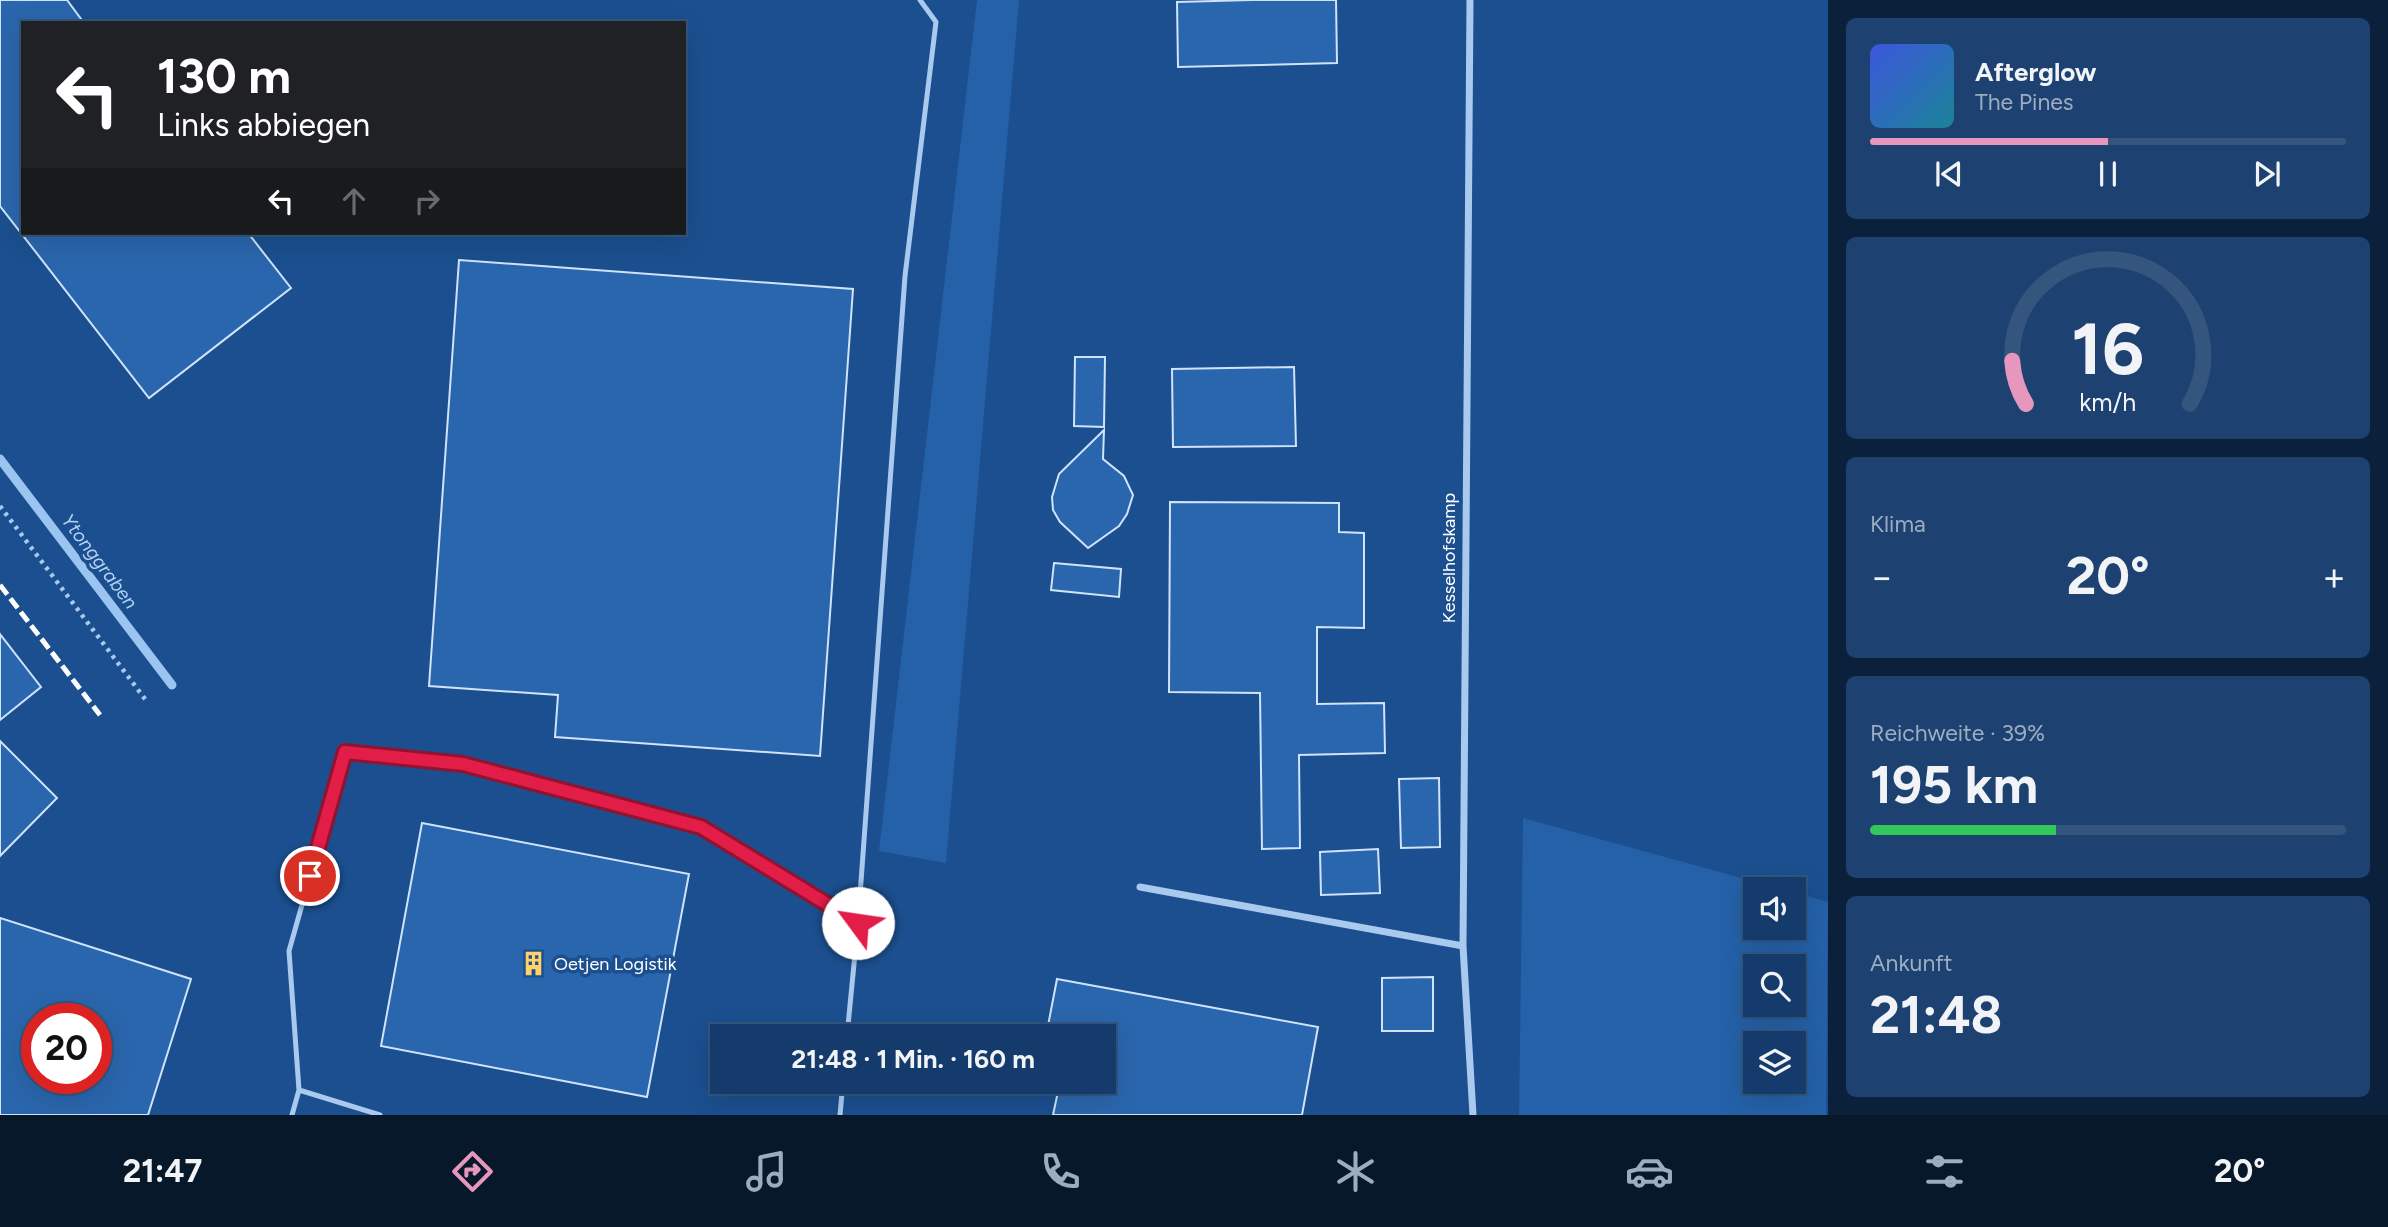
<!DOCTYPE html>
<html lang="de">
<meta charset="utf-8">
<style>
:root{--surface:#143b6b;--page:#1d4271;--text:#f1f3f6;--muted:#9dadc1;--line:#33557e;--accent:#e797bd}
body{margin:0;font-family:Figtree,sans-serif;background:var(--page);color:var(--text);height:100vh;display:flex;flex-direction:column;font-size:26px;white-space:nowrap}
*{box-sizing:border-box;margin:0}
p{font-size:23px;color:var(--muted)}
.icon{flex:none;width:38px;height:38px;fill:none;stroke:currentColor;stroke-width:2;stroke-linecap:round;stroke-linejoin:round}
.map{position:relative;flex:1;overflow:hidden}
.side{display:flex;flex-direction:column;gap:18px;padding:18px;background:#0b203b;width:560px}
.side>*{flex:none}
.top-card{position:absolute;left:21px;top:21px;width:665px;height:214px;border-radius:0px;box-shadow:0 7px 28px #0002,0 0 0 2px var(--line);background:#202124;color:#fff;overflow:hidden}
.buttons{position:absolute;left:1743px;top:877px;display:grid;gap:14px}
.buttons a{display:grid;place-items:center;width:63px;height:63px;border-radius:0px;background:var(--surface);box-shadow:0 7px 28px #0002,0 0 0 2px var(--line);font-size:35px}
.speed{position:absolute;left:21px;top:1003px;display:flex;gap:14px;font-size:35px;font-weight:700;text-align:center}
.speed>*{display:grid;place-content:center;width:91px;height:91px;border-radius:50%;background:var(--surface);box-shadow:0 7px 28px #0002,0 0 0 2px var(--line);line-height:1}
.speed .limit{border:10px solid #d22;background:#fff;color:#111}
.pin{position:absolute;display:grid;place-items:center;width:60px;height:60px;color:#fff;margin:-30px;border:4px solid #fff;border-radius:50%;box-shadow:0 2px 7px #0007}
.me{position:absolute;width:77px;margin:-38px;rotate:301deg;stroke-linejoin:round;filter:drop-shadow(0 0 5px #0008)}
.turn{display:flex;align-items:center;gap:24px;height:147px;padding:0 21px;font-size:32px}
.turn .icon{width:91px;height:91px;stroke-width:2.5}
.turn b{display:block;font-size:49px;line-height:60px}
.lanes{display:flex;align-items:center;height:66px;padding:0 21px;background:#0003;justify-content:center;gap:35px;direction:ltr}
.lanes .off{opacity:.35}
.big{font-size:52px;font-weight:700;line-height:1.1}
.side .widget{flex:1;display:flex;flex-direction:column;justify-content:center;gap:10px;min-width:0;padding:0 24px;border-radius:10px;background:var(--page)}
.side .dial{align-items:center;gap:0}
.dial svg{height:182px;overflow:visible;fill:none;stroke:var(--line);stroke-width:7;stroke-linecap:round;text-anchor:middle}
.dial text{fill:var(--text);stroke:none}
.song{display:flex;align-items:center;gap:21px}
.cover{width:84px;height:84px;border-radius:10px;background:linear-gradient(135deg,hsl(230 70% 55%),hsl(190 70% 35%))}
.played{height:7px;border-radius:4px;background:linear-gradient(90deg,var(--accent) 50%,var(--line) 50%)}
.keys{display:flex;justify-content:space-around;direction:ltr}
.heat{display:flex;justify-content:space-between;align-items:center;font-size:38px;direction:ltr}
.charge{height:10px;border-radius:5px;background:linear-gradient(90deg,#34c759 39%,var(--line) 0)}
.trip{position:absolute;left:710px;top:1024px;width:406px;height:70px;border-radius:0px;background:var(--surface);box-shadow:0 7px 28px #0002,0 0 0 2px var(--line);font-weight:700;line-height:70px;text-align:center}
.tab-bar{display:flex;height:112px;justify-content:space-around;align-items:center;background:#08182b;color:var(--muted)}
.tab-bar .icon{width:49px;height:49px}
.tab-bar .on{color:var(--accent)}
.tab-bar b{font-size:32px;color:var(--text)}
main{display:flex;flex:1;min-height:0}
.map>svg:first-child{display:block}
</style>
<main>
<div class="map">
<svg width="1828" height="1115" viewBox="0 0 1828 1115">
<rect width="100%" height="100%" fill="#1b4f8f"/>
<path fill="#2461a8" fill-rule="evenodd" d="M977,0H1019L946,863L879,851Z
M1523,818L1782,889H1755V928H1794V892L1828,902L1826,1115H1519ZM1755,966H1794V1004H1755ZM1755,1043H1794V1082H1755Z"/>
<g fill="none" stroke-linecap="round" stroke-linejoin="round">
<path stroke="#9cc4f0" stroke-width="9" d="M0,459L172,685"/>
</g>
<path fill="#2a66ad" stroke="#cfe3fa" stroke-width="2" fill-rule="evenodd" d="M0,0H67L84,23H23V233H248L291,288L149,398L0,206Z
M1252,0H1336L1337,63L1178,67L1177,2Z
M459,260L853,289L820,756L555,737L558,695L429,686Z
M1075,357H1105L1104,427L1074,426Z
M1294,367L1296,446L1173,447L1172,369Z
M1104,430L1103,459L1124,476L1133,495L1127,514L1119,526L1088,548L1060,522L1053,510L1052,497L1059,474Z
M1170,502L1339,503V532L1364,533V628L1317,627V704L1384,703L1385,753L1299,755L1300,848L1262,849L1260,693L1169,692Z
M1054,563L1121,569L1119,597L1051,590Z
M0,634L41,687L0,720Z
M0,741L57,798L0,856Z
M1439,778L1440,847L1401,848L1399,779Z
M422,823L689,874L647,1097L381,1046Z
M1378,849L1380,893L1321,895L1320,852Z
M0,918L191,979L148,1115H0ZM37,1018H96V1078H37Z
M1433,977V1031H1382V978Z
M1057,979L1318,1027L1302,1115H1053L1060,1082H1104V1036H1046Z"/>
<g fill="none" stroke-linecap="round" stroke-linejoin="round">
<path stroke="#a9c9ee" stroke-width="4.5" stroke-dasharray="3.5 5" stroke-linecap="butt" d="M0,506L148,703"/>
<path stroke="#a9c9ee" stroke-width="5" d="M847,1036L858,923L905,276L936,22L920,0
M299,1090L289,951L345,752L463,764L701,827L858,923
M292,1115L299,1090L380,1115
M840,1115L843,1082"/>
<path stroke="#a9c9ee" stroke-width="7" d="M1470,0L1463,946L1473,1115
M1140,887L1463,946"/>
<path stroke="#fff" stroke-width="5" stroke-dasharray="12 5" stroke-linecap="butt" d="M0,585L100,715"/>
</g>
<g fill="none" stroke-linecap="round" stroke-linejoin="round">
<defs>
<path id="route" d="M310,876L345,752L463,764L701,827L858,923"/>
</defs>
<use href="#route" stroke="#92132f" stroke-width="18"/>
<use href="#route" stroke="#e11d48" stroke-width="12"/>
</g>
<defs>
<symbol id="building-bare" viewBox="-9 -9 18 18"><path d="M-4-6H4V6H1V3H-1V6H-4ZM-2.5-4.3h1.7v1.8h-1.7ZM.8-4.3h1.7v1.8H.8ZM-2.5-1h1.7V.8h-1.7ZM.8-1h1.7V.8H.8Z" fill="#ffd166" stroke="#1b4f8f" stroke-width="2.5" paint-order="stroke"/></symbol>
</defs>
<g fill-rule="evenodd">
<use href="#building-bare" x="516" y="946" width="35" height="35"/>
</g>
<g text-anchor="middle" stroke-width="7" stroke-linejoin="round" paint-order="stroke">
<g font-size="18" fill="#fff" stroke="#1b4f8f">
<text transform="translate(1449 558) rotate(-90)" y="6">Kesselhofskamp</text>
</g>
<g font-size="18" fill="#fff" stroke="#1b4f8f" text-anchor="start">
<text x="554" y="970">Oetjen Logistik</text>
</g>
<g font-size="19" font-style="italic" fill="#b5d3f5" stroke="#1b4f8f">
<text transform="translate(100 561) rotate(53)" y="7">Ytonggraben</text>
</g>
</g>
</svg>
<div class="buttons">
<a><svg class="icon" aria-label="sound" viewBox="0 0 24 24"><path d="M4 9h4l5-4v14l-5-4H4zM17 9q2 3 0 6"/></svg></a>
<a><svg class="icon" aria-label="search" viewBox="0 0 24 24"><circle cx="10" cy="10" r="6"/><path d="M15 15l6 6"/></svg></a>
<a><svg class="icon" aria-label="layers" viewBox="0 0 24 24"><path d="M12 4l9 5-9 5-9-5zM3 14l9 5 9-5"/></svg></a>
</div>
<div class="speed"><div class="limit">20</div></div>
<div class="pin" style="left:310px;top:876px;background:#d93025"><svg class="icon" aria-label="arrive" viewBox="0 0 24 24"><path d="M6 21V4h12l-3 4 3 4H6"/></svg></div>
<svg class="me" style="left:858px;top:923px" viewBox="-20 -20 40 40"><circle r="19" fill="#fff"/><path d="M0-13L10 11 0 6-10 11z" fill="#e11d48"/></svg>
<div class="trip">21:48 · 1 Min. · 160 m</div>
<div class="top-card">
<div class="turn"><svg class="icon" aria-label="left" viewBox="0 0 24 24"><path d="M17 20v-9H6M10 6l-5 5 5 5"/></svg><div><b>130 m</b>Links abbiegen</div></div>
<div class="lanes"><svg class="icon" aria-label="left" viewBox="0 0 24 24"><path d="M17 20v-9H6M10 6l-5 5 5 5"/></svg><svg class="icon off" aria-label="ahead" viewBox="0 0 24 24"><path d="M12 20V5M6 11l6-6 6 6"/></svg><svg class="icon off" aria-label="right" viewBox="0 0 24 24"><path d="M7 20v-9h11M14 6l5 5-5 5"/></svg></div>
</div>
</div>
<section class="side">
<div class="widget">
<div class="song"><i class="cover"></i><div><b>Afterglow</b><p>The Pines</p></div></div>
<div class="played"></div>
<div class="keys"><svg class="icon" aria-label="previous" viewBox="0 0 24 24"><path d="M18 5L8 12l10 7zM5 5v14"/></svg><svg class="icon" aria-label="pause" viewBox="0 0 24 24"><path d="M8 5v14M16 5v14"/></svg><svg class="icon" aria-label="next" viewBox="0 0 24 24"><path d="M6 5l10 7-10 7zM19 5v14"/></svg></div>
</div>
<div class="widget dial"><svg viewBox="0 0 100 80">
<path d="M14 69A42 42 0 1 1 86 69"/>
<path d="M14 69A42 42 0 0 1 8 50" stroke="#e797bd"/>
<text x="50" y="56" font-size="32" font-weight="700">16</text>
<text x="50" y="72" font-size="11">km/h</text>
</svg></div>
<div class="widget"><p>Klima</p>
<div class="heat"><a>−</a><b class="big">20°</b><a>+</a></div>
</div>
<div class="widget"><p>Reichweite · 39%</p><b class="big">195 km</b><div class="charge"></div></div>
<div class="widget"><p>Ankunft</p><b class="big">21:48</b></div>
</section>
</main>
<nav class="tab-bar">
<b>21:47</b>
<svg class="icon on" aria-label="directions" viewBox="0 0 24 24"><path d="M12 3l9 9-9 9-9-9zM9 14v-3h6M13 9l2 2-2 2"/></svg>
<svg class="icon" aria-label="music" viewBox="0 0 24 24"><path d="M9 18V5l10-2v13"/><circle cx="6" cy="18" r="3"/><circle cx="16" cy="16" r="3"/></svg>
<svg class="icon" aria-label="phone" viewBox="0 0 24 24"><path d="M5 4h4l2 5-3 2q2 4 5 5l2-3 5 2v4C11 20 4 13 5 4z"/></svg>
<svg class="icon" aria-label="climate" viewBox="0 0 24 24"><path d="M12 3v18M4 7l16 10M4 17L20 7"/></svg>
<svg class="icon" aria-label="car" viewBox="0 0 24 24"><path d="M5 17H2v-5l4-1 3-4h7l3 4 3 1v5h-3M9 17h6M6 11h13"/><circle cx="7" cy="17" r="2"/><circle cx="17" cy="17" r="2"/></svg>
<svg class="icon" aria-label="filters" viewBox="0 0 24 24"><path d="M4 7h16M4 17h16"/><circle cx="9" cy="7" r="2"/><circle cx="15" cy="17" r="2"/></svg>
<b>20°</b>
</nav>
